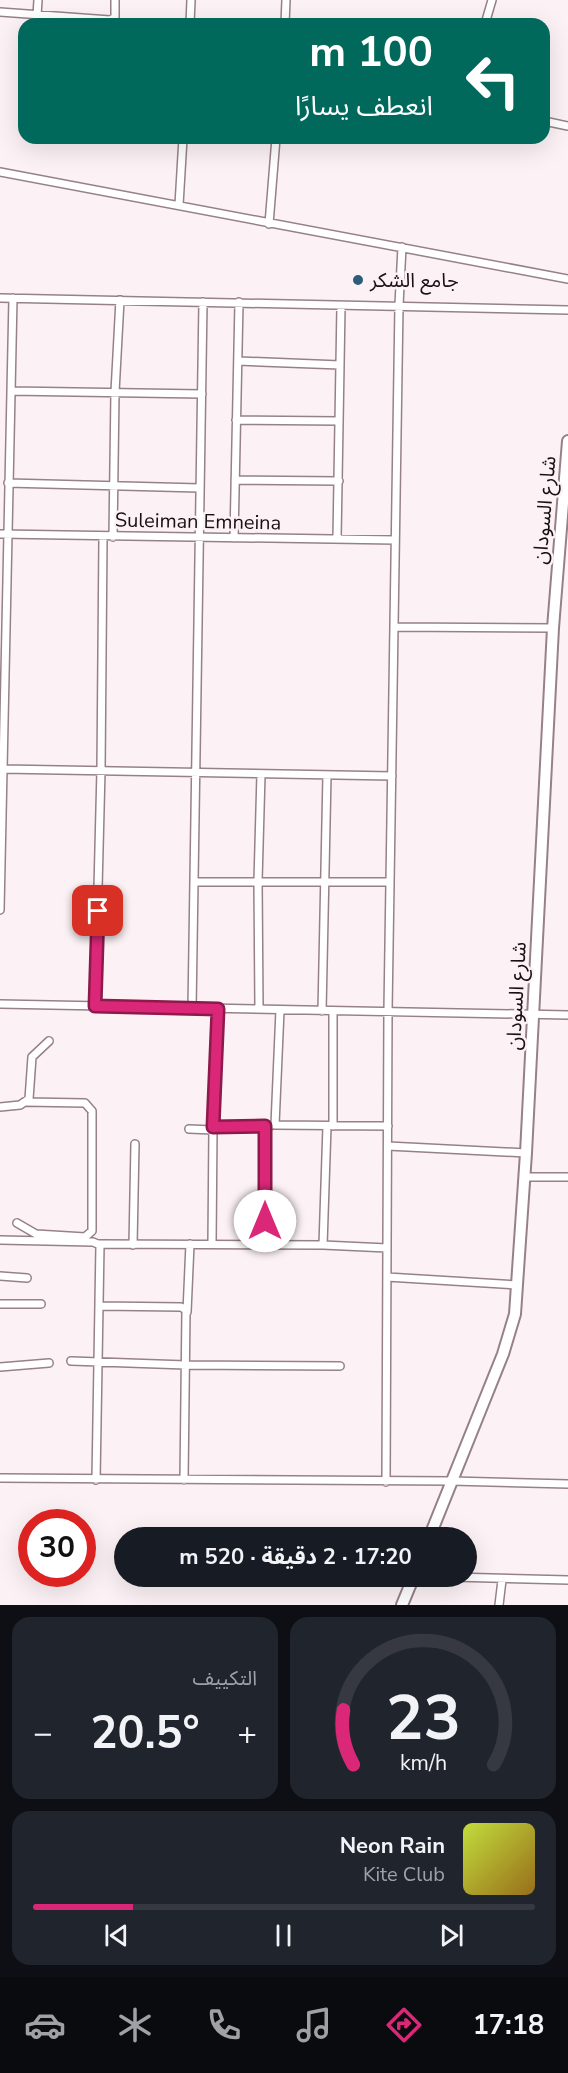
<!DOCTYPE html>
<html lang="ar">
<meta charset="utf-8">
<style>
:root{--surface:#171b24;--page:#20242c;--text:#f1f3f6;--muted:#9ea1a6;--line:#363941;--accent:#db2777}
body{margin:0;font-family:"Nunito Sans","Noto Sans Arabic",sans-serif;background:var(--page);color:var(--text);direction:rtl;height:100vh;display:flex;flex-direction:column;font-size:22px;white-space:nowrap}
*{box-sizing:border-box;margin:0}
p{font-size:20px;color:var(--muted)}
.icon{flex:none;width:33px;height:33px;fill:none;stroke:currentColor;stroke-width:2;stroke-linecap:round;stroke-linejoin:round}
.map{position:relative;height:1605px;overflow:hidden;direction:ltr}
.sheet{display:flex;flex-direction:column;gap:12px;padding:12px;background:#0d0f14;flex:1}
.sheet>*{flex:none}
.top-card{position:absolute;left:18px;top:18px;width:532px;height:126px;border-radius:18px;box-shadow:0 6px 24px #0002;direction:rtl;background:#00695c;color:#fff;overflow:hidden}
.speed{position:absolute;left:18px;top:1509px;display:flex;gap:12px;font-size:30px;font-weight:700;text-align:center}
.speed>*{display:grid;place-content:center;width:78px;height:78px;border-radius:50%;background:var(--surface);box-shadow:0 6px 24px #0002;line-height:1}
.speed .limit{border:9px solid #d22;background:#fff;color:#111}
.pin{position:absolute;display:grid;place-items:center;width:51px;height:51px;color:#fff;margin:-26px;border-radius:12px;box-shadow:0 3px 9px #0006}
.me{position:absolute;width:66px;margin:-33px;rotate:0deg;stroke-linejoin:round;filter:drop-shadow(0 0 4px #0008)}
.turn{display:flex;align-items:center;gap:21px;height:126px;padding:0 18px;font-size:27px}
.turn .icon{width:78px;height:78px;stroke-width:2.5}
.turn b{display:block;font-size:42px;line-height:51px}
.big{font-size:45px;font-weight:700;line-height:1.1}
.sheet .widget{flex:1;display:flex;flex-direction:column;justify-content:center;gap:9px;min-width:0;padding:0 21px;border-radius:18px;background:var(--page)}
.sheet .dial{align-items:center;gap:0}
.dial svg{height:156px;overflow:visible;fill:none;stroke:var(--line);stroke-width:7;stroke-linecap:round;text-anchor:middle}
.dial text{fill:var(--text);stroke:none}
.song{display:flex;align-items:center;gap:18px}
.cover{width:72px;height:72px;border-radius:9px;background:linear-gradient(135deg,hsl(70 70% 55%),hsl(40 70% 35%))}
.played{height:6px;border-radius:3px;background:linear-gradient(90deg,var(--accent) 20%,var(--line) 20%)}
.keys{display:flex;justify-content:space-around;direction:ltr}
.heat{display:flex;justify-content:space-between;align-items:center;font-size:33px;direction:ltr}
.sheet .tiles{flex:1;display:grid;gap:12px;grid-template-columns:1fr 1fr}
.widget:last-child{grid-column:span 2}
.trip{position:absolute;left:114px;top:1527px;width:363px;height:60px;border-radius:30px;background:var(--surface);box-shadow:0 6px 24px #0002;font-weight:700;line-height:60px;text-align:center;direction:rtl}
.tabs{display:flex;height:96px;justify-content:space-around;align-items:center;background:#090b0e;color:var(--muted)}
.tabs .icon{width:42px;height:42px}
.tabs .on{color:var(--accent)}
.tabs b{font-size:27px;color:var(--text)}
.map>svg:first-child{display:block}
</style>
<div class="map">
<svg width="568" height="1605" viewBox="0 0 568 1605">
<rect width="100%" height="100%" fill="#fcf2f5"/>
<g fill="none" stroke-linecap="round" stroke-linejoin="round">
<defs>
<path id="street" d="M0,12L110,20L115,17V0
M37,16L38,0
M190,24L191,0
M285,24L286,0
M485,24L492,0
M544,121L568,126
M0,172C190,207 379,244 568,279
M179,205L183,138
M269,224L276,138
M0,298L568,310
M238,361L340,365
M11,391L202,394
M236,420L339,421
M235,480L339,481
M8,483L199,488
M0,534L395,540
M113,537L115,392L120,300
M234,538L239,302
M337,539L341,306
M394,627L553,628
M3,769L392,776
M194,882H390
M0,910L13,298
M0,1004L568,1015
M95,1006L101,770L103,537
M192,1009L203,302
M259,1009L258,881L261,774
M280,1010L275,1125L388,1126
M322,1011L327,775
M0,1107L20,1105L29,1099L32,1057L49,1041
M333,1126V1011
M213,1127L270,1126
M189,1129L213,1130
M388,1146L526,1153
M525,1177H568
M17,1223L36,1234L85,1237L92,1231V1111L85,1103L26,1102
M0,1240L93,1242L100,1245L96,1480
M99,1244L323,1245L387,1248
M212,1244L213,1127L218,1009
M133,1245L135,1144
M265,1245V1126
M323,1245L327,1126
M0,1276L27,1278
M387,1277L517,1285
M0,1304H41
M99,1306L181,1307L186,1310L184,1480
M187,1312L190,1244
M71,1361L186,1365L340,1366
M0,1367L49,1363
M0,1478L451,1481L568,1484
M386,1482L388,1011L399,305L402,247
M415,1576L568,1580
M499,1605L502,1580"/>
<path id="secondary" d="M429,1538L503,1354L515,1314L526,1153L553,628L568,441
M402,1605L414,1576"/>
</defs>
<use href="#street" stroke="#968188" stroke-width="10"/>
<use href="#secondary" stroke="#968188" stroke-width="14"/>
<use href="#street" stroke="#fff" stroke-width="7"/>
<use href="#secondary" stroke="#fff" stroke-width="10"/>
</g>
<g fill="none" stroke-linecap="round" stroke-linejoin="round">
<defs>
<path id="route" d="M98,911L95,1006L218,1009L213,1127L265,1126V1221"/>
</defs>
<use href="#route" stroke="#8e194d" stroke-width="15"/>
<use href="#route" stroke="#db2777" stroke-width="10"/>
</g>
<circle fill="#2e5c7b" stroke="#fcf2f5" stroke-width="2" cx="358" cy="280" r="6"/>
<g text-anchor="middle" stroke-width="5" stroke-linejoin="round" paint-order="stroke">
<g font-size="20" fill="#181013" stroke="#fcf2f5" text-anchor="start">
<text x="370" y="287">جامع الشكر</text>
</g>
<g font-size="20" fill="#181013" stroke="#fcf2f5">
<text transform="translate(544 510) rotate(-85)" y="7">شارع السودان</text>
<text transform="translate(198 521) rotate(1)" y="7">Suleiman Emneina</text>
<text transform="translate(516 996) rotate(-87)" y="7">شارع السودان</text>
</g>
</g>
</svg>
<div class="speed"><div class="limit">30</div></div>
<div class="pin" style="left:98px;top:911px;background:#d93025"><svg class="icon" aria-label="arrive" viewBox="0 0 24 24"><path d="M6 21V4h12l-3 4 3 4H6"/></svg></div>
<svg class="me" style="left:265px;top:1221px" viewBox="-20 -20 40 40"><circle r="19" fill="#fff"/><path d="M0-13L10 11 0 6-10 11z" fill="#db2777"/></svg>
<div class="trip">17:20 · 2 دقيقة · 520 m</div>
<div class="top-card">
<div class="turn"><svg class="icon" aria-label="left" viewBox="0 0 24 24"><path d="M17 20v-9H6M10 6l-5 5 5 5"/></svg><div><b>100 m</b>انعطف يسارًا</div></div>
</div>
</div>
<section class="sheet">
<div class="tiles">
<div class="widget dial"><svg viewBox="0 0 100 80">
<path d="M14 69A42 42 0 1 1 86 69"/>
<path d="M14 69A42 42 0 0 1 9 41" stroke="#db2777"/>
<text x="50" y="56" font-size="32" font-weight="700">23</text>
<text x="50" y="72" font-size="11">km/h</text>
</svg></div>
<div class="widget"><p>التكييف</p>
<div class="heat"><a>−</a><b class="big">20.5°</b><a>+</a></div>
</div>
<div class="widget">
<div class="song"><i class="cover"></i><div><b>Neon Rain</b><p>Kite Club</p></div></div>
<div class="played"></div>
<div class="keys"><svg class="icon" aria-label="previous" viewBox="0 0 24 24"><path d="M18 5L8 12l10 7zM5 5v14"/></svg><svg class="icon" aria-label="pause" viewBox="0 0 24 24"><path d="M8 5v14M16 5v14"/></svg><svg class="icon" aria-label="next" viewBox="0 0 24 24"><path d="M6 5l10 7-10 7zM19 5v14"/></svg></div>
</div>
</div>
</section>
<nav class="tabs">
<b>17:18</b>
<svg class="icon on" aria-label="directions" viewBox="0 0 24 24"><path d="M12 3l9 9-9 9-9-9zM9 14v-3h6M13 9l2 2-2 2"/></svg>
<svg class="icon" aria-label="music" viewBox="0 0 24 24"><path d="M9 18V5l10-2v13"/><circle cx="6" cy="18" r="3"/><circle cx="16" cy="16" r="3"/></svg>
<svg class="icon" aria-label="phone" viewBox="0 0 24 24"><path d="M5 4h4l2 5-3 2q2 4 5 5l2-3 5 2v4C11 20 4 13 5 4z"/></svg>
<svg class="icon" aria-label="climate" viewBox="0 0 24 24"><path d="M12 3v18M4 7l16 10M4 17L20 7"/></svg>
<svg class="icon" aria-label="car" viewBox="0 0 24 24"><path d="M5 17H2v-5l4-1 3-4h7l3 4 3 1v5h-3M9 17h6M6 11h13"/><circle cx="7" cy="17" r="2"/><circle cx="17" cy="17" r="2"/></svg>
</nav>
